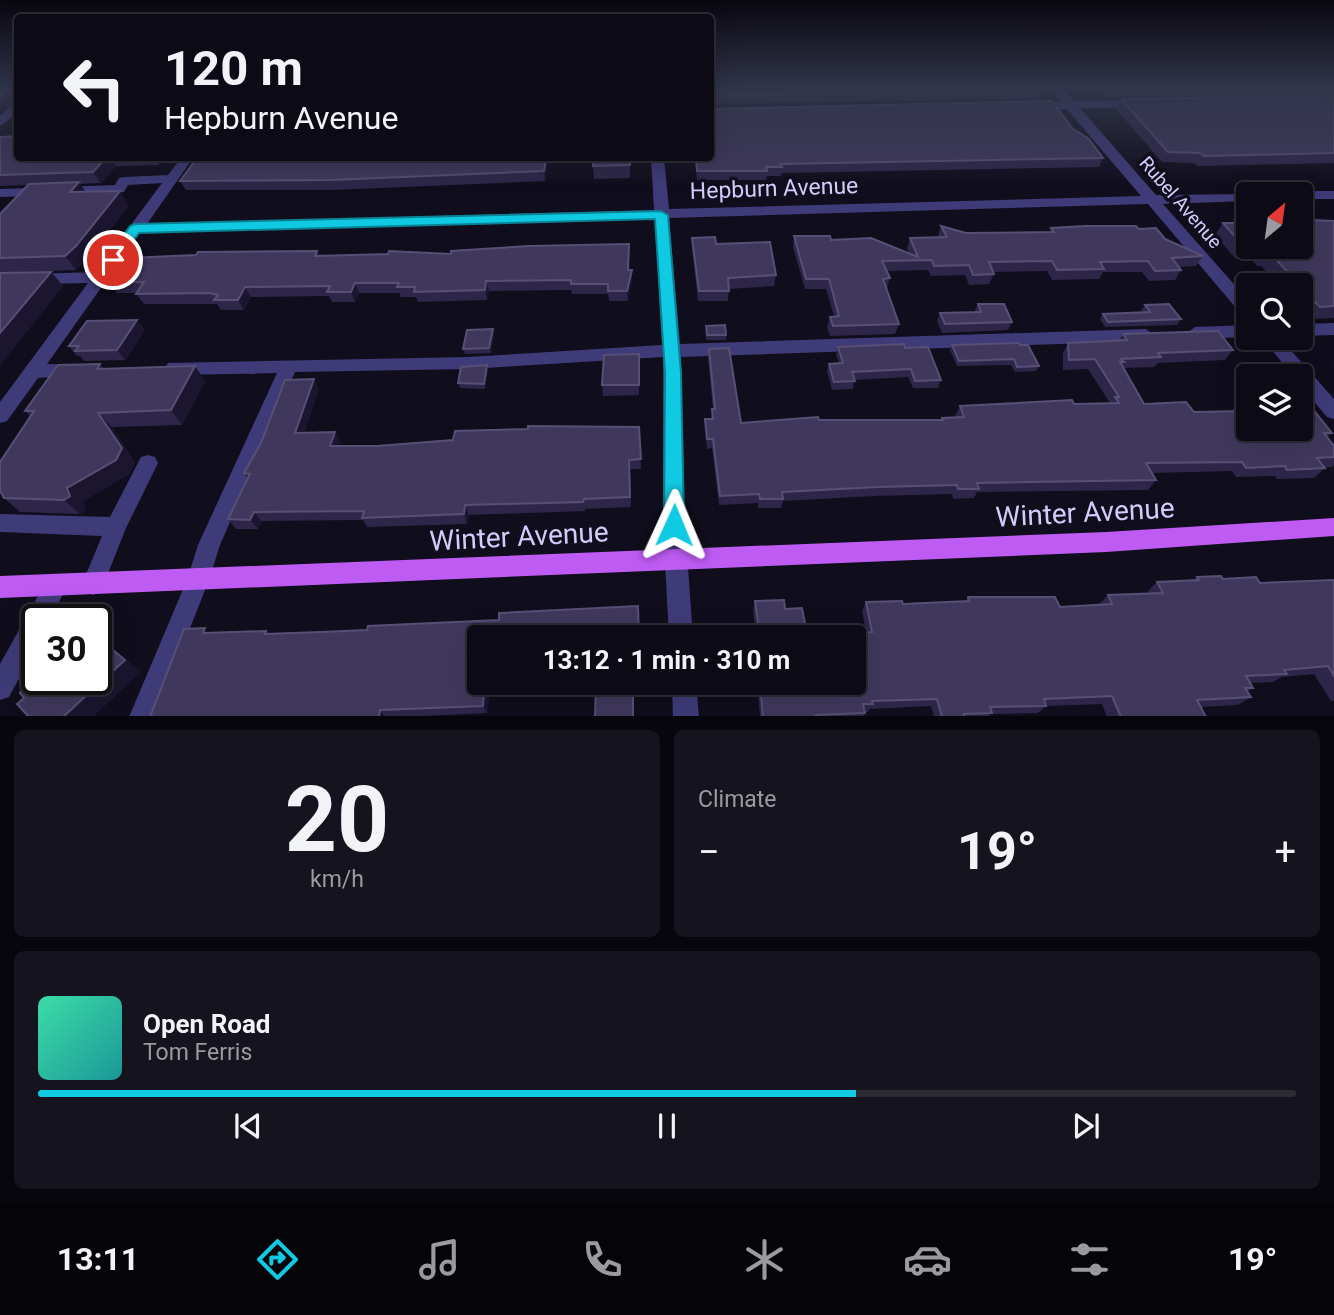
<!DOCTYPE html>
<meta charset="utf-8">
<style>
:root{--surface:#0c0a15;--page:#15131e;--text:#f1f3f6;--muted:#9a9aa0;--line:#2c2b34;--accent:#10cae3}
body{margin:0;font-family:Roboto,sans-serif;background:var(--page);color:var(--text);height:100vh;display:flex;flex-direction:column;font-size:26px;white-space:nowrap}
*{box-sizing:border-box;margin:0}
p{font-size:23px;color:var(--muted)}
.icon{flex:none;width:38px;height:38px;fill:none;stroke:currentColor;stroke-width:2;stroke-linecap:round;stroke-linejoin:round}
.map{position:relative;height:716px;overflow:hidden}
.details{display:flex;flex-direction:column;gap:14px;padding:14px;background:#07060c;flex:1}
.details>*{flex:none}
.guide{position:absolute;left:14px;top:14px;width:700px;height:147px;border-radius:7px;box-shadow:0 7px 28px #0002,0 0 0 2px var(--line);background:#0c0a15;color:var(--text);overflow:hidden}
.needle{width:46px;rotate:29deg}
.buttons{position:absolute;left:1236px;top:182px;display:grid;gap:14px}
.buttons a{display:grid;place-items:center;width:77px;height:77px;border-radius:7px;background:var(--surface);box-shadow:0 7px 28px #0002,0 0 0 2px var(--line);font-size:35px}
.speed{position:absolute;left:21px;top:604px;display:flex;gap:14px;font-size:35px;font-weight:700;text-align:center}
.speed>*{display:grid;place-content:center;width:91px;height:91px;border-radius:50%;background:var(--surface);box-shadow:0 7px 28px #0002,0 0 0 2px var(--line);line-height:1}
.speed .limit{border:4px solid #111;border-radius:10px;background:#fff;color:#111}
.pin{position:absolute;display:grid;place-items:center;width:60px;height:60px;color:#fff;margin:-30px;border:4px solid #fff;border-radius:50%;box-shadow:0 2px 7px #0007}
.me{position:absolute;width:77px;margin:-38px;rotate:1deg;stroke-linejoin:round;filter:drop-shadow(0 0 5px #0008)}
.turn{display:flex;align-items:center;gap:24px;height:147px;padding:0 35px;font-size:32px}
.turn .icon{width:91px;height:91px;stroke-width:2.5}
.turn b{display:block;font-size:49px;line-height:60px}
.big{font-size:52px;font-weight:700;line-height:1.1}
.details .widget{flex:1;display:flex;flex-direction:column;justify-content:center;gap:10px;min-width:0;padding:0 24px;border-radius:10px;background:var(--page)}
.details .dial{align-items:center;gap:0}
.dial b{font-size:91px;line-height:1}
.song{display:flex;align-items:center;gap:21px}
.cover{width:84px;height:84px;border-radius:10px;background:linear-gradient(135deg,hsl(160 70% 55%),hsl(180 70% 35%))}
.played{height:7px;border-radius:4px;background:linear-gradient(90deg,var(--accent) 65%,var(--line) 65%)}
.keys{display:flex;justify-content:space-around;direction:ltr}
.heat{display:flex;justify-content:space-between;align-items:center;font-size:38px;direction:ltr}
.details .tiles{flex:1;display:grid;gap:14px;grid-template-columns:1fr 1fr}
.widget:last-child{grid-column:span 2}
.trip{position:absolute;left:467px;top:625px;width:399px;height:70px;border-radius:7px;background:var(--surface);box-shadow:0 7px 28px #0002,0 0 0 2px var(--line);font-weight:700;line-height:70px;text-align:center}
.tabs{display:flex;height:112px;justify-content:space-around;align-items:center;background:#050408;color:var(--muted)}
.tabs .icon{width:49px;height:49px}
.tabs .current{color:var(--accent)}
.tabs b{font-size:32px;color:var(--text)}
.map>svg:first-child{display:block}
</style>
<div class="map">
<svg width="1334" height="717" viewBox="0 0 1334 717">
<rect width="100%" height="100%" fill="#100d1c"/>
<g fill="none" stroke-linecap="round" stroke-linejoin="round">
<path fill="#3f3b78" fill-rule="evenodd" d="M1049,87H1061L1074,101L1146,100V106L1142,107L1080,108L1156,195L1253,194H1248V201L1163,204L1248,300V317L1242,315L1148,204L669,218L680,344L1146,329L1154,335L1146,341L681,357L685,525L693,637H669L663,525V357L468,369L295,372L220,545L209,580L155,717H129L187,580L198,545L277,373L174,375L168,373L165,368L168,363L468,357L662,345L655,218L140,233L47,364L82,365L85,370L82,375L38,378L7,421L0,423V402L88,283L0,285V275L96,272L162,183L128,185L124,192L119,193L0,197V189L115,185L119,178L124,177L168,175L181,158H193L147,224L654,210L651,158H664L669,209L1141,196L1067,109H1030V103L1034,102H1061Z
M14,103H18V113L0,126V116Z
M1300,191H1334V199H1300V194H1294Z
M1334,323V335L1300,336V324Z
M1248,325V337L1195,339L1187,333L1195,327Z
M1262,338H1280L1334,399V419L1327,417L1300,385V376H1293Z
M148,455L155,457L158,463L126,528L101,591L93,595L85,591L82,584L102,536L0,532V514L110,517L141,457Z
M56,575L64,578L67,586L50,620H37V645L9,697L0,700V664L48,578Z
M672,682H696L699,717H673Z"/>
<path fill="#bd5bf3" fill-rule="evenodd" d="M1334,518V536L1106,552L0,598V576L1106,532Z"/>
</g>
<path fill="#2e2649" d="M710,87L749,91L788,90L787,87H1040L1042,89L1039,98L710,104Z
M1096,87H1334V163L1198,166L1194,163L1162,162L1116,109L1121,99L1320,95L1105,97Z
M1072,128L1103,158L1099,167L781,173V176H767L766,180H697L695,158H710Z
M0,137L18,158H165L159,165L116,166L101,183L80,184L85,191L129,205L87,260L76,270L16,272H51L63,286L0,365V214L27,185L0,186Z
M548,158L545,181L334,190H186L180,181Z
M630,158V178L594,179L593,166Z
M1235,220L1334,221V318L1310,319L1300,308V285H1279L1261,266H1257L1251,259H1236L1215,235L1223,223H1232Z
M941,226L966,233L1049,232L1051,228L1139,229L1203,256L1196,266L1179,267L1181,270L1175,280L1149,281L1142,272H1103L1099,279L1052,280L1047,271L993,272L994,274L989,284L969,285L965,275L931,276L928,270L887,271L890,278L887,288H886L899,324L895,334L830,336L827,327L830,317L834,316L826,289H805L793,247L794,236L831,240L909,253L907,248L910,238L939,237L938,236Z
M692,238L716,244L776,275L774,286L729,289L728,301H698L692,248Z
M317,251L319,256L451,254H629V270L632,280L628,301H609L608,294H572L571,290L489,291L487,300L418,302L416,297H401L399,293H359L355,302H332L329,296L251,297L244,310H221L217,304H144L136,294L137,293H117L109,283Z
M978,304L1012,322L1008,330L942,333L937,321L940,313L974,312Z
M1145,305L1181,319L1177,325L1105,327L1100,319L1103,314L1143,312L1141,310Z
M137,320L145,330L125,360L84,361L80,356H77L69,346Z
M706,326L726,335V340H706Z
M494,334L491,353L465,354L463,349Z
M1123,334L1233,350L1225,360L1158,363L1154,367L1123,368L1144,404L1194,412H1231L1238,403L1303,408L1332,433L1327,437L1334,446V465L1332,467H1324L1325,468L1314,478L1277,479L1275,476L1236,477L1232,471L1152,473L1156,480L1148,490L977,492L974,498L953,499L952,494L874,496L783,501L781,508H758V503L719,505L712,448L707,449L705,429V419H711L712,409H713L708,359L709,349L741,423L819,420H941L942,418H956L955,416L960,406L1110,403L1088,369L1063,370V353L1068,343L1119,340Z
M952,345H1020L1039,366L1036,371L1015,372L1011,365L957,366L950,350Z
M838,347L905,348L941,380L938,388H913L908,377L854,380L853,389L832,390L827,371L829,364L839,363L836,354Z
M639,354V395L603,396L602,385Z
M100,364L103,368L205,381L182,425L112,427L135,463L129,474L82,502L86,510L80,514L20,512L4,498L31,417L25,411Z
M487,365L488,370L485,389L460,388L458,383Z
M319,389L304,433L341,442L339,446H377L639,427L641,469H630L631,507L585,509V511L469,515L467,524L367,527L363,520L261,521L258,529H236L228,519L248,479L244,473Z
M1197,577L1260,583L1334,580V701H1331L1314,674L1281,677L1273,682L1250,683L1253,688L1247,692L1251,697L1238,705L1201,707L1206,717H1107L1102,704L1046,706L1038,713L991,714L988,717H934L931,706L870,709L868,712H865V713L863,717H760L758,693L760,685H763V682H854V637H756L753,610L755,601L785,609L807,634L866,632L862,611L866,602L903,604L965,602L968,597L1060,607L1099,604L1108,595L1149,593L1148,591L1157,582L1193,581Z
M638,606L480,637V682H537V684L490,687L487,713L404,717H150L210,633L266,631L270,634L367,630L499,620Z
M596,682H640V692H634Z"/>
<path fill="#1b152f" d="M12,87H18V92L0,106V96Z
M106,158H111L116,166L101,183L93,172Z
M155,158H165L159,165Z
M546,158H548L545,181L544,171Z
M79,182L89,197L70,192Z
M120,191L129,205L87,260L76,270L65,256Z
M632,270V280L628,301L627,291Z
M51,272L63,286L0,365V333Z
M486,281L489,291L487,300L485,290Z
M355,283L359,293L355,302L351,292Z
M245,287L251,297L244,310L238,300Z
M137,320L145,330L125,360L117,350Z
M493,329L494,334L491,353L489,348Z
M487,365L488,370L485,389L484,384Z
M195,366L205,381L182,425L171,410Z
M314,379L319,389L301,443L295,433Z
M98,413L112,427L135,463L129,474L82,502L86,510L80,514L64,500L67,488Z
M335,432L341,442L336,456L330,446Z
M465,505L469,515L467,524L464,514Z
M254,512L261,521L258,529L250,520Z
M96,636L112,647L141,672L93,717H63Z
M485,682H487L490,687L487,713L483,706Z
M380,710L385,717H379Z"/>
<path fill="#40385c" stroke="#574f75" stroke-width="2" d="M0,87H12L0,96Z
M710,87H749V91L791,90L790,87H1040L1042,89L710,96Z
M1327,87H1334V91H1331L1334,93V153L1204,156L1200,153L1168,152L1121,99L1321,96L1327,91Z
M1052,101L1072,128L1089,139L1103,158L781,164L782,167H766L767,171H697L696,158H710V109Z
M18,136V158H106L93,172L0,175V137Z
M197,158H546L544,171L330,180L180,181Z
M593,158H630V165L593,166Z
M79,182L70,192L120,191L76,246L65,256L0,258V214L29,184Z
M1300,218H1308L1311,220L1334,221V306L1320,307L1271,254H1266L1260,247L1245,248L1223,223H1238L1235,220L1248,219V247H1300Z
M941,226L966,233L1054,232L1051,228L1086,226H1136L1139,229L1156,228L1165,239L1203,256L1172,258L1181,270L1155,271L1148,261L1100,262L1104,269L1057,270L1052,261L989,262L994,274L973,275L969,265L934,266L932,260L882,261L890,278L883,279L899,324L833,326L830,317L839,316L829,279H806L794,236H830L831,240L871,238L918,257L910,238L947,237Z
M715,237L716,244L770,242L776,275L728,278L729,291H699L692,238Z
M629,244L628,270H632L627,291H608V284H571V280L486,281L485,290L414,292L415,287H397L399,283H355L351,292H327L330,286L245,287L238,300H214L218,295L209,293L136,294L144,282L109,283L128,258L196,255L198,252L317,251L315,256L388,254L389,251L451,254V251L529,246Z
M51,272L0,333V273Z
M978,304H1004L1012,322L945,324L940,313L981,312Z
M1169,304L1181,319L1108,322L1103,314L1150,312L1145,305Z
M137,320L117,350L75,351L79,346H69L87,321Z
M725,325L726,335H707L706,326Z
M493,329L489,348L463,349L467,330Z
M1218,331L1233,350L1158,353L1161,357L1121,359L1124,362H1120L1144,404L1186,402L1194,412L1244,411L1238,403H1248V429H1300V404L1303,408H1312L1332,433H1324L1334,446V457L1317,458L1325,468L1287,470L1285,466L1246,468L1242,462L1146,463L1156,480L977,483L979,489H958L957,485L878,487L782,492L783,499H760L759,494L720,496L713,439H707L705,419H713L712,409H715L709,349L729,348L741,423L818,417L819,420H943L942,418L964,417L960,406L1072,400L1074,404L1119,403L1115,397H1119L1095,359L1069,360L1068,343L1127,340L1123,334Z
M1019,343L1020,345H1028L1039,366L1017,367L1014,359L959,361L952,345Z
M904,344L905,348L928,347L941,380L915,381L911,369L852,372L855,381L834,382L829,364L843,363L838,347Z
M639,354V385H602L604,355Z
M100,364L97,369L195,366L171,410L98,413L122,448L116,460L67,488L70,496L64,500L4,498L0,491V462L34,411H25L58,365Z
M487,365L484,384L458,383L461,367Z
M314,379L295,433L335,432L330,446H377L453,440L455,431L528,429V426L639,427L641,459L629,460L630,497L584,499L583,502L465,505L464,514L362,518L364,511L254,512L250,520L228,519L250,474L244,473L261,443L285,380Z
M1221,576L1223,579L1256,577L1260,583L1334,580V676L1328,666L1284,670L1287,674L1246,676L1253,688H1245L1251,697L1197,700L1206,717H1121L1112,696L1044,699L1046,706L990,707L992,713L964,714V717H942L937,699L872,701L873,704H863L865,713L816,715V717H763L760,685H766V682H854V637H760L755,601L784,600L785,609L802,608L807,634L872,632L866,602L902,601L903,604L969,601L968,597H1055L1060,607L1112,604L1108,595L1163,593L1157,582L1199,580L1197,577Z
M638,606L639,637H480V682H485L483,706L380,710L379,717H150L184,629L205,628L203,633L266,631L265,634L321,632L367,630L368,626L499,620V613Z
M96,636L125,660L63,717H29L17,704L24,698L20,693L37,658V679H96Z
M596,682H640V684L633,685V717H595Z"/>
<linearGradient id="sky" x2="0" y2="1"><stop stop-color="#09070f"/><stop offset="0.47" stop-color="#31354b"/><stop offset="1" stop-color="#31354b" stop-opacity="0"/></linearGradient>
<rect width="1334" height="187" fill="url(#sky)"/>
<path fill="#10cae3" stroke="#0a8394" stroke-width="2" d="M661,211L668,215L681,373L684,525L681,531L674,533L667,531L664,525L665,373L655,219L139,233L117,263L113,264L106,260L130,226L135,224Z"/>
<g text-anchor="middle" stroke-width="7" stroke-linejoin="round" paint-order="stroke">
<g font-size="19" fill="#d2ccfb" stroke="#100d1c">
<text transform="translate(1181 202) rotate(49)" y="7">Rubel Avenue</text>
</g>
<g font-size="23" fill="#d2ccfb" stroke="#100d1c">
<text transform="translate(774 188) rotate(-2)" y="8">Hepburn Avenue</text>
</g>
<g font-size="28" fill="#d2ccfb" stroke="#100d1c">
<text transform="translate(1085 512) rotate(-3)" y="10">Winter Avenue</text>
<text transform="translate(519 536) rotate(-3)" y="10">Winter Avenue</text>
</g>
</g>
</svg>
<div class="buttons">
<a><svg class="needle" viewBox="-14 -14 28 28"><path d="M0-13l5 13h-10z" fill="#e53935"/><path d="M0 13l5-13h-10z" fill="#9a9aa0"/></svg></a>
<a><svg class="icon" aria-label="search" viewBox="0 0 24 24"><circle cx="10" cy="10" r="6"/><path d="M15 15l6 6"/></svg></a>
<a><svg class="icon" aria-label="layers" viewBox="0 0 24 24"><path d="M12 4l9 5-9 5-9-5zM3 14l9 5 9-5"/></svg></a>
</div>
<div class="speed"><div class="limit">30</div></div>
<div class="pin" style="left:113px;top:260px;background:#d93025"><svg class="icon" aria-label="arrive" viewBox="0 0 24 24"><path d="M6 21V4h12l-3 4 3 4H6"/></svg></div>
<svg class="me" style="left:674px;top:525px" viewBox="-20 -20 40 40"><path d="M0-17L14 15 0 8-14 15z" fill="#10cae3" stroke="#fff" stroke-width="4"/></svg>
<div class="trip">13:12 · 1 min · 310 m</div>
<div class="guide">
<div class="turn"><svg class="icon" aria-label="left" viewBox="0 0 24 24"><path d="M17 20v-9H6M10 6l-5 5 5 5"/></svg><div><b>120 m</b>Hepburn Avenue</div></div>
</div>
</div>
<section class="details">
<div class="tiles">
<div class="widget dial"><b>20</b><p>km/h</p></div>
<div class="widget"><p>Climate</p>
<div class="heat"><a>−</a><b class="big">19°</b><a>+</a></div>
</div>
<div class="widget">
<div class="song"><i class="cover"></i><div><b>Open Road</b><p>Tom Ferris</p></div></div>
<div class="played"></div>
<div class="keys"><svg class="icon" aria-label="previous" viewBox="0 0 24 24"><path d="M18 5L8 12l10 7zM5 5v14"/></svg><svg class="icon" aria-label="pause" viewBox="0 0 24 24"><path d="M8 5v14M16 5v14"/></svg><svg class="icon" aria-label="next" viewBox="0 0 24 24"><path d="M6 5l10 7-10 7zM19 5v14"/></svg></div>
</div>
</div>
</section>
<nav class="tabs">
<b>13:11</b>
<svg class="icon current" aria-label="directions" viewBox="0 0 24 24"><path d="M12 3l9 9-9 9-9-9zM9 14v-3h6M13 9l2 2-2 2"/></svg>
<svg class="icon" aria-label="music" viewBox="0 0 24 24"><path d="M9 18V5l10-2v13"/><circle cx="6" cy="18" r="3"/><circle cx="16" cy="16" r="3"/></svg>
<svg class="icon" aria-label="phone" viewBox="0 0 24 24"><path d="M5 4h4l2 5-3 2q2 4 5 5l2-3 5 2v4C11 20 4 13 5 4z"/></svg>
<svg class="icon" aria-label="climate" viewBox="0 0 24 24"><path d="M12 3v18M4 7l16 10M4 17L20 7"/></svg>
<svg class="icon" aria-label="car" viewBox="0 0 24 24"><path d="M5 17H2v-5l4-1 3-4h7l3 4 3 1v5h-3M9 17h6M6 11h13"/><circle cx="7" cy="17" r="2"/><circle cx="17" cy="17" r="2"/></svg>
<svg class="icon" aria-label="filters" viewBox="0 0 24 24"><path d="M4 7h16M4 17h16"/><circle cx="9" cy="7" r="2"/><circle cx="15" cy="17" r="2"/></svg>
<b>19°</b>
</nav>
